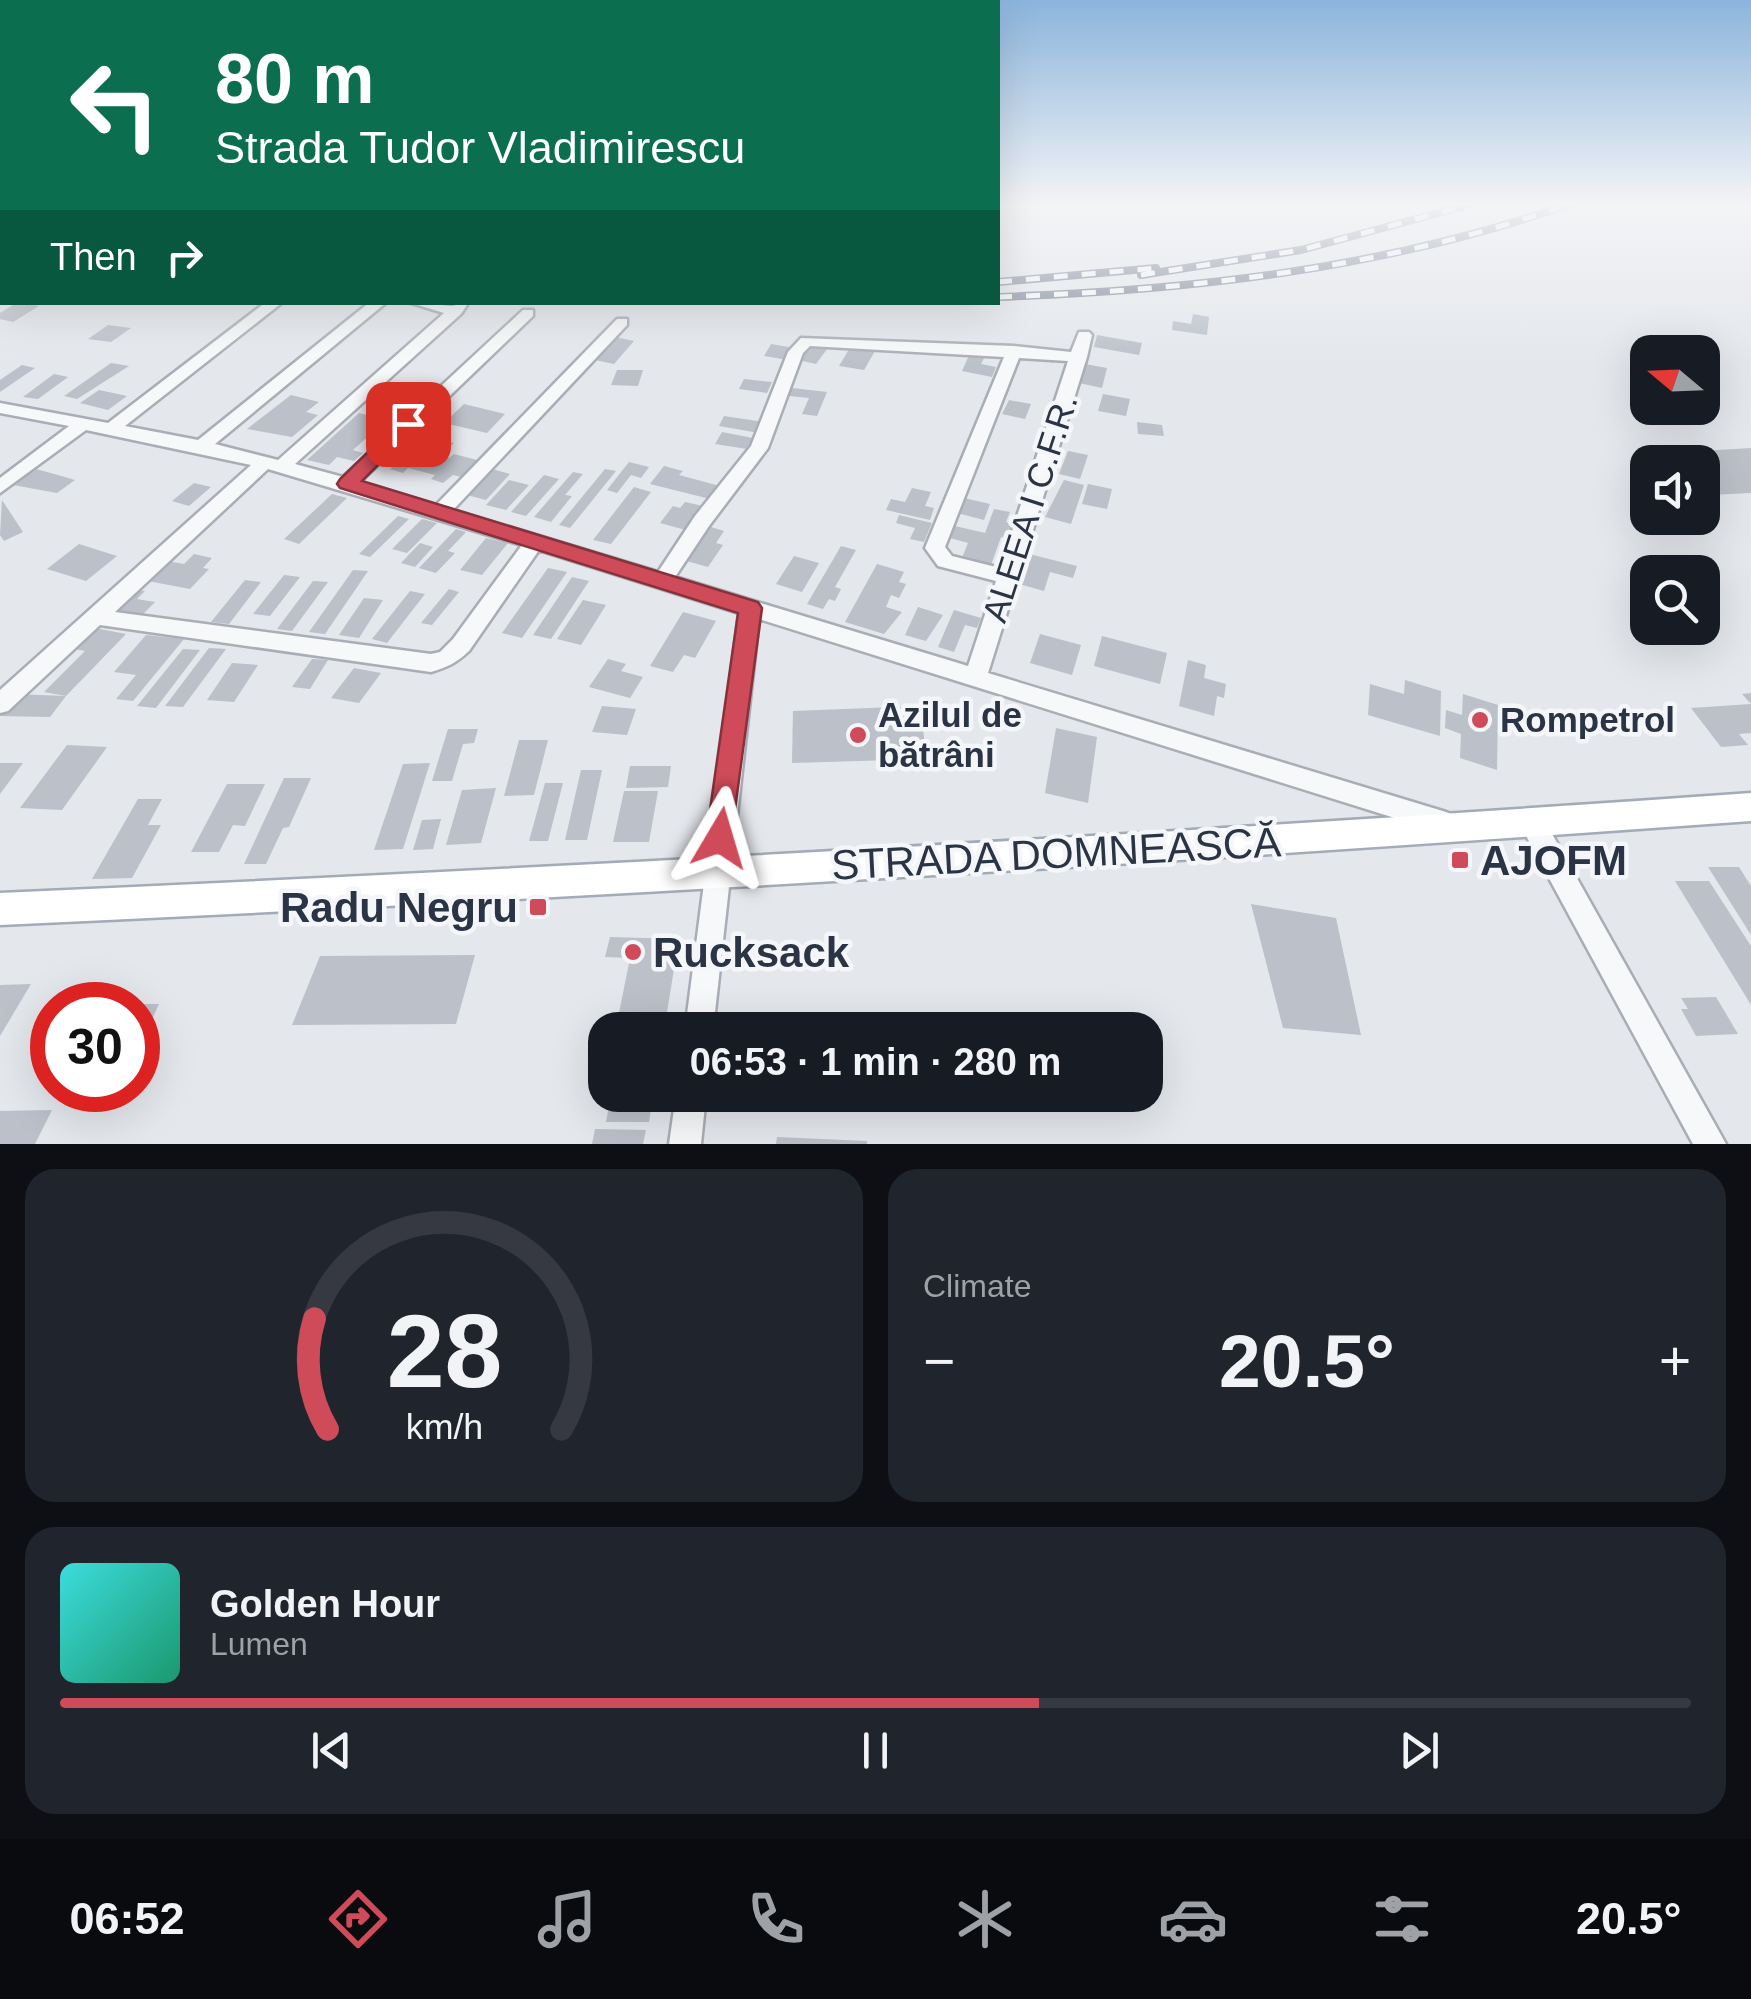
<!DOCTYPE html>
<meta charset="utf-8">
<style>
:root{--surface:#171b24;--page:#20242c;--text:#f1f3f6;--muted:#9ea1a6;--line:#363941;--accent:#cf4b5a}
body{margin:0;font-family:Helvetica,sans-serif;background:var(--page);color:var(--text);height:100vh;display:flex;flex-direction:column;font-size:38px;white-space:nowrap}
*{box-sizing:border-box;margin:0}
p{font-size:32px;color:var(--muted)}
.icon{flex:none;width:55px;height:55px;fill:none;stroke:currentColor;stroke-width:2;stroke-linecap:round;stroke-linejoin:round}
.map{position:relative;height:1144px;overflow:hidden}
.details{display:flex;flex-direction:column;gap:25px;padding:25px;background:#0d0f14;flex:1}
.details>*{flex:none}
.top-card{position:absolute;left:0px;top:0px;width:1000px;height:305px;box-shadow:0 10px 40px #0002;background:#0b6e4f;color:#fff;overflow:hidden}
.needle{width:65px;rotate:289deg}
.fabs{position:absolute;left:1630px;top:335px;display:grid;gap:20px}
.fabs a{display:grid;place-items:center;width:90px;height:90px;border-radius:20px;background:var(--surface);box-shadow:0 10px 40px #0002;font-size:50px}
.speed{position:absolute;left:30px;top:982px;display:flex;gap:20px;font-size:50px;font-weight:700;text-align:center}
.speed>*{display:grid;place-content:center;width:130px;height:130px;border-radius:50%;background:var(--surface);box-shadow:0 10px 40px #0002;line-height:1}
.speed .limit{border:15px solid #d22;background:#fff;color:#111}
.pin{position:absolute;display:grid;place-items:center;width:85px;height:85px;color:#fff;margin:-42px;border-radius:20px;box-shadow:0 5px 15px #0006}
.me{position:absolute;width:110px;margin:-55px;rotate:7deg;stroke-linejoin:round;filter:drop-shadow(0 0 8px #0008)}
.turn{display:flex;align-items:center;gap:35px;height:210px;padding:0 50px;font-size:45px}
.turn .icon{width:130px;height:130px;stroke-width:2.5}
.turn b{display:block;font-size:70px;line-height:85px}
.then{display:flex;align-items:center;height:95px;padding:0 50px;background:#0003;gap:20px;font-size:38px}
.big{font-size:75px;font-weight:700;line-height:1.1}
.details .card{flex:1;display:flex;flex-direction:column;justify-content:center;gap:15px;min-width:0;padding:0 35px;border-radius:30px;background:var(--page)}
.details .dial{align-items:center;gap:0}
.dial svg{height:260px;overflow:visible;fill:none;stroke:var(--line);stroke-width:7;stroke-linecap:round;text-anchor:middle}
.dial text{fill:var(--text);stroke:none}
.song{display:flex;align-items:center;gap:30px}
.cover{width:120px;height:120px;border-radius:15px;background:linear-gradient(135deg,hsl(180 70% 55%),hsl(160 70% 35%))}
.played{height:10px;border-radius:5px;background:linear-gradient(90deg,var(--accent) 60%,var(--line) 60%)}
.keys{display:flex;justify-content:space-around;direction:ltr}
.heat{display:flex;justify-content:space-between;align-items:center;font-size:55px;direction:ltr}
.details .tiles{flex:1;display:grid;gap:25px;grid-template-columns:1fr 1fr}
.card:last-child{grid-column:span 2}
.trip{position:absolute;left:588px;top:1012px;width:575px;height:100px;border-radius:30px;background:var(--surface);box-shadow:0 10px 40px #0002;font-weight:700;line-height:100px;text-align:center}
.menu{display:flex;height:160px;justify-content:space-around;align-items:center;background:#090b0e;color:var(--muted)}
.menu .icon{width:70px;height:70px}
.menu .on{color:var(--accent)}
.menu b{font-size:45px;color:var(--text)}
.map>svg:first-child{display:block}
</style>
<div class="map">
<svg width="1751" height="1144" viewBox="0 0 1751 1144">
<rect width="100%" height="100%" fill="#e4e7ec"/>
<path fill="#bbc0c9" d="M18,302L39,306L13,322L0,319V313Z
M1193,314L1209,317L1207,335L1172,330L1173,321L1191,324Z
M108,325L131,328L111,342L88,339Z
M1097,335L1142,343L1139,355L1094,347Z
M615,337L634,341L614,364L595,360Z
M816,342L830,345L816,364L798,360Z
M771,344L795,348L788,360L764,356Z
M851,346L875,351L864,370L839,366Z
M971,351L986,354L981,364L996,367L992,377L962,371Z
M111,363L129,366L77,399L64,396Z
M1085,364L1107,368L1102,388L1079,383Z
M22,365L35,368L0,392V380Z
M617,370H643L638,386L611,385Z
M54,374L68,377L38,399L23,397Z
M744,379L772,382L767,393L739,389Z
M792,388L827,392L817,416L802,414L809,398L789,396Z
M99,390L127,396L108,410L80,403Z
M1103,394L1130,399L1126,416L1098,411Z
M291,395L319,402L306,412L318,415L292,437L247,429Z
M1009,400L1031,404L1025,419L1002,414Z
M464,404L505,414L487,433L444,423Z
M359,413L386,420L353,450L363,453L354,461L337,457L329,465L307,460Z
M724,416L764,422L759,433L719,426Z
M1137,422L1162,425L1164,436L1138,434Z
M722,432L753,438L747,449L715,444Z
M435,438L454,443L441,456L449,458L454,454L481,461L465,478L453,475L443,483L431,479L435,475L408,468L403,473L390,469L397,463L382,459L397,445L412,449L417,444L427,446Z
M1751,448V493L1710,495L1702,488V462H1678L1668,453Z
M1068,451L1088,455L1080,479L1059,474Z
M629,462L649,467L641,478L631,475L617,493L607,490Z
M664,466L683,471L679,475L720,486L710,499L650,484Z
M36,469L58,475L75,480L57,493L13,485Z
M492,469L510,474L486,500L467,495Z
M605,469L616,471L570,528L559,525Z
M573,472L583,474L565,495L572,496L551,522L534,517Z
M544,475L559,479L526,516L511,512Z
M509,480L529,485L506,510L486,505Z
M1064,480L1084,485L1071,524L1045,517Z
M194,483L211,487L189,506L172,501Z
M1088,484L1112,489L1107,509L1082,504Z
M634,487L651,492L611,544L593,540Z
M912,488L931,492L925,506L934,508L930,520L886,510L891,499L905,502Z
M332,494L347,498L299,544L284,539Z
M964,498L990,504L984,520L957,513Z
M2,500L23,532L4,541L0,535Z
M685,502L703,506L686,530L660,523L673,506L680,508Z
M994,509L1010,512L1006,522L1012,524L1008,538L1001,537L991,565L962,558L968,543L950,538L955,526L985,533Z
M899,515L932,523L924,542L910,539L915,528L896,523Z
M398,516L409,519L370,557L359,554Z
M422,519L437,523L407,553L392,549Z
M711,527L724,531L716,543L723,545L708,567L683,560Z
M456,529L466,532L448,551L455,553L436,573L419,568Z
M486,538L508,543L482,575L460,570Z
M420,543L433,547L415,567L401,563Z
M79,544L117,556L86,581L47,569Z
M841,546L856,550L835,587L841,589L835,601L829,599L823,609L807,604Z
M194,554L212,558L203,568L209,569L190,589L148,581L167,561L184,564Z
M1029,554L1077,566L1073,578L1050,572L1044,591L1019,584Z
M794,556L819,563L802,592L776,584Z
M877,564L904,572L899,582L906,584L899,598L891,595L886,607L902,612L884,634L845,622Z
M548,568L567,572L522,638L502,633Z
M353,570L368,571L325,634L309,632Z
M284,575L300,577L270,616L253,614Z
M572,577L589,581L551,639L533,635Z
M245,580L261,582L229,624L211,622Z
M313,581L328,582L292,631L277,629Z
M132,589L145,591L137,599L155,602L142,615L112,610Z
M449,589L459,592L432,625L421,623Z
M410,591L425,594L387,643L372,639Z
M364,598L383,600L359,638L339,635Z
M583,600L606,605L581,645L557,639Z
M918,607L943,615L926,641L905,635Z
M954,610L981,618L977,628L965,625L954,652L938,647Z
M683,612L716,621L695,658L684,655L673,672L650,666Z
M95,628L126,634L66,696L44,692L85,651L75,649Z
M1040,634L1081,645L1072,675L1030,663Z
M146,635L184,639L133,701L116,699L136,675L114,672Z
M1102,636L1167,653L1160,684L1094,666Z
M209,648L226,649L183,707L165,706Z
M183,649L200,650L156,708L137,706Z
M312,659L328,660L310,689L292,687Z
M608,659L626,664L621,671L643,677L630,698L589,687Z
M1188,660L1206,665L1204,678L1226,684L1224,698L1217,696L1214,716L1179,706Z
M232,663L258,665L234,702L207,700Z
M354,668L381,673L359,703L331,698Z
M1405,680L1441,691L1440,736L1368,715L1370,684L1404,694Z
M1751,693V733L1739,734L1748,745L1721,747L1691,708L1751,704L1742,694Z
M12,694L66,696L50,717L0,716V709Z
M1463,694L1498,705L1497,770L1460,758L1461,734L1445,728L1446,710L1462,715Z
M602,706L636,709L627,735L592,732Z
M921,706L926,759L792,763L793,711Z
M1056,728L1097,737L1088,803L1045,793Z
M448,729H478L474,743L463,744L452,781H432Z
M519,740H548L534,795L504,796Z
M67,745L107,747L62,810L20,808Z
M0,763H23L0,794Z
M430,763L403,849L374,850L403,764Z
M630,766H671L668,787L626,788Z
M581,770H602L587,840H565Z
M284,778H311L289,827L283,828L266,864H244Z
M545,783H563L548,841H529Z
M227,784H265L245,826L233,825L219,852H191Z
M496,788L481,843L446,845L462,790Z
M624,791H658L649,842H613Z
M138,799H162L148,825H161L132,878L92,879Z
M441,819L433,849L413,850L422,820Z
M1708,867H1739L1751,886V935Z
M1675,881H1709L1751,946V1005Z
M1251,904L1336,918L1361,1035L1283,1028Z
M610,937L679,939L664,1030L616,1028L630,958L605,957Z
M475,955L456,1024L292,1025L320,956Z
M31,984L0,1036V985Z
M1716,997L1738,1034L1696,1036L1681,1009H1688L1681,998Z
M138,1004H159L138,1050Z
M611,1095H653L649,1122H606Z
M52,1110L35,1144H0V1111Z
M595,1129L646,1130L643,1144H592Z
M777,1137L867,1141V1144H776Z"/>
<g fill="none" stroke-linecap="round" stroke-linejoin="round">
<defs>
<path id="minor" d="M266,302H283L125,426L198,440L370,302H387L215,444L278,460L444,313L408,302L452,306L469,302L461,314L295,464L343,477L523,310H533V316L360,482L436,505L617,319H627V325L453,510L658,572L695,516L751,446L788,352L801,338L1014,346L1071,352L1079,332H1089L1092,335L1087,357L988,673L1446,812L1455,815L1458,823L1455,831L1446,834L759,619L713,1030H685L739,613L539,550L469,651C456,663 448,667 431,672L100,625L8,711L0,713V690L251,465L86,430L0,493V478L69,426L0,413V403L108,423ZM810,346L1004,357L925,548L938,566L996,581L968,666L675,577L709,526L768,448L803,353ZM1019,358L1068,361L1000,568L952,556L945,547ZM268,469L522,545L453,639L440,652L431,654L115,612Z
M1533,813L1542,816L1726,1144H1693L1524,832L1521,824L1524,816Z
M676,1095H706L701,1144H669Z"/>
<path id="major" d="M1751,793V821C1168,863 584,898 0,925V893C584,867 1168,834 1751,793Z"/>
</defs>
<use href="#minor" stroke="#a9aeb6" stroke-width="5"/>
<use href="#major" stroke="#a3abb8" stroke-width="5"/>
<use href="#minor" fill="#f7f8fa" fill-rule="evenodd"/>
<use href="#major" fill="#fff" fill-rule="evenodd"/>
<defs>
<path id="rail" d="M1141,275L1301,250L1468,205
M998,282L1156,268
M998,297C1193,290 1382,269 1567,205"/>
</defs>
<use href="#rail" stroke="#7d8696" stroke-width="8"/>
<use href="#rail" stroke="#f4f6f9" stroke-width="5" stroke-dasharray="14" stroke-linecap="butt"/>
</g>
<linearGradient id="sky" x2="0" y2="1"><stop stop-color="#8bb4dc"/><stop offset="0.56" stop-color="#f3f4f6"/><stop offset="1" stop-color="#f3f4f6" stop-opacity="0"/></linearGradient>
<rect width="1751" height="365" fill="url(#sky)"/>
<path fill="#cf4b5a" stroke="#87313a" stroke-width="2.5" d="M408,418L414,420V429L362,481L758,602L762,608L730,847L720,851L710,847L706,838L738,613L340,488L337,484L340,479L401,420Z"/>
<g fill="#cf4b5a" stroke="#f4f6f9" stroke-width="4">
<circle cx="1480" cy="720" r="10"/>
<circle cx="858" cy="735" r="10"/>
<rect x="1450" y="850" width="20" height="20" rx="5"/>
<rect x="528" y="897" width="20" height="20" rx="5"/>
<circle cx="633" cy="952" r="10"/>
</g>
<g text-anchor="middle" stroke-width="9" stroke-linejoin="round" paint-order="stroke">
<g font-size="35" fill="#2b3444" stroke="#f4f6f9">
<text transform="translate(1030 508) rotate(-72)" y="12">ALEEA I C.F.R.</text>
</g>
<g font-size="35" font-weight="bold" fill="#2b3444" stroke="#f4f6f9" text-anchor="start">
<text x="878" y="727">Azilul de<tspan x="878" dy="40">bătrâni</tspan></text>
<text x="1500" y="732">Rompetrol</text>
</g>
<g font-size="42" fill="#2b3444" stroke="#f4f6f9">
<text transform="translate(1056 853) rotate(-3)" y="15">STRADA DOMNEASCĂ</text>
</g>
<g font-size="42" font-weight="bold" fill="#2b3444" stroke="#f4f6f9" text-anchor="start">
<text x="1480" y="875">AJOFM</text>
<text x="518" y="922" text-anchor="end">Radu Negru</text>
<text x="653" y="967">Rucksack</text>
</g>
</g>
</svg>
<div class="fabs">
<a><svg class="needle" viewBox="-14 -14 28 28"><path d="M0-13l5 13h-10z" fill="#e53935"/><path d="M0 13l5-13h-10z" fill="#9ea1a6"/></svg></a>
<a><svg class="icon" aria-label="sound" viewBox="0 0 24 24"><path d="M4 9h4l5-4v14l-5-4H4zM17 9q2 3 0 6"/></svg></a>
<a><svg class="icon" aria-label="search" viewBox="0 0 24 24"><circle cx="10" cy="10" r="6"/><path d="M15 15l6 6"/></svg></a>
</div>
<div class="speed"><div class="limit">30</div></div>
<div class="pin" style="left:408px;top:424px;background:#d93025"><svg class="icon" aria-label="arrive" viewBox="0 0 24 24"><path d="M6 21V4h12l-3 4 3 4H6"/></svg></div>
<svg class="me" style="left:720px;top:838px" viewBox="-20 -20 40 40"><path d="M0-17L14 15 0 8-14 15z" fill="#cf4b5a" stroke="#fff" stroke-width="4"/></svg>
<div class="trip">06:53 · 1 min · 280 m</div>
<div class="top-card">
<div class="turn"><svg class="icon" aria-label="left" viewBox="0 0 24 24"><path d="M17 20v-9H6M10 6l-5 5 5 5"/></svg><div><b>80 m</b>Strada Tudor Vladimirescu</div></div>
<div class="then">Then<svg class="icon" aria-label="right" viewBox="0 0 24 24"><path d="M7 20v-9h11M14 6l5 5-5 5"/></svg></div>
</div>
</div>
<section class="details">
<div class="tiles">
<div class="card dial"><svg viewBox="0 0 100 80">
<path d="M14 69A42 42 0 1 1 86 69"/>
<path d="M14 69A42 42 0 0 1 10 35" stroke="#cf4b5a"/>
<text x="50" y="56" font-size="32" font-weight="700">28</text>
<text x="50" y="72" font-size="11">km/h</text>
</svg></div>
<div class="card"><p>Climate</p>
<div class="heat"><a>−</a><b class="big">20.5°</b><a>+</a></div>
</div>
<div class="card">
<div class="song"><i class="cover"></i><div><b>Golden Hour</b><p>Lumen</p></div></div>
<div class="played"></div>
<div class="keys"><svg class="icon" aria-label="previous" viewBox="0 0 24 24"><path d="M18 5L8 12l10 7zM5 5v14"/></svg><svg class="icon" aria-label="pause" viewBox="0 0 24 24"><path d="M8 5v14M16 5v14"/></svg><svg class="icon" aria-label="next" viewBox="0 0 24 24"><path d="M6 5l10 7-10 7zM19 5v14"/></svg></div>
</div>
</div>
</section>
<nav class="menu">
<b>06:52</b>
<svg class="icon on" aria-label="directions" viewBox="0 0 24 24"><path d="M12 3l9 9-9 9-9-9zM9 14v-3h6M13 9l2 2-2 2"/></svg>
<svg class="icon" aria-label="music" viewBox="0 0 24 24"><path d="M9 18V5l10-2v13"/><circle cx="6" cy="18" r="3"/><circle cx="16" cy="16" r="3"/></svg>
<svg class="icon" aria-label="phone" viewBox="0 0 24 24"><path d="M5 4h4l2 5-3 2q2 4 5 5l2-3 5 2v4C11 20 4 13 5 4z"/></svg>
<svg class="icon" aria-label="climate" viewBox="0 0 24 24"><path d="M12 3v18M4 7l16 10M4 17L20 7"/></svg>
<svg class="icon" aria-label="car" viewBox="0 0 24 24"><path d="M5 17H2v-5l4-1 3-4h7l3 4 3 1v5h-3M9 17h6M6 11h13"/><circle cx="7" cy="17" r="2"/><circle cx="17" cy="17" r="2"/></svg>
<svg class="icon" aria-label="filters" viewBox="0 0 24 24"><path d="M4 7h16M4 17h16"/><circle cx="9" cy="7" r="2"/><circle cx="15" cy="17" r="2"/></svg>
<b>20.5°</b>
</nav>
